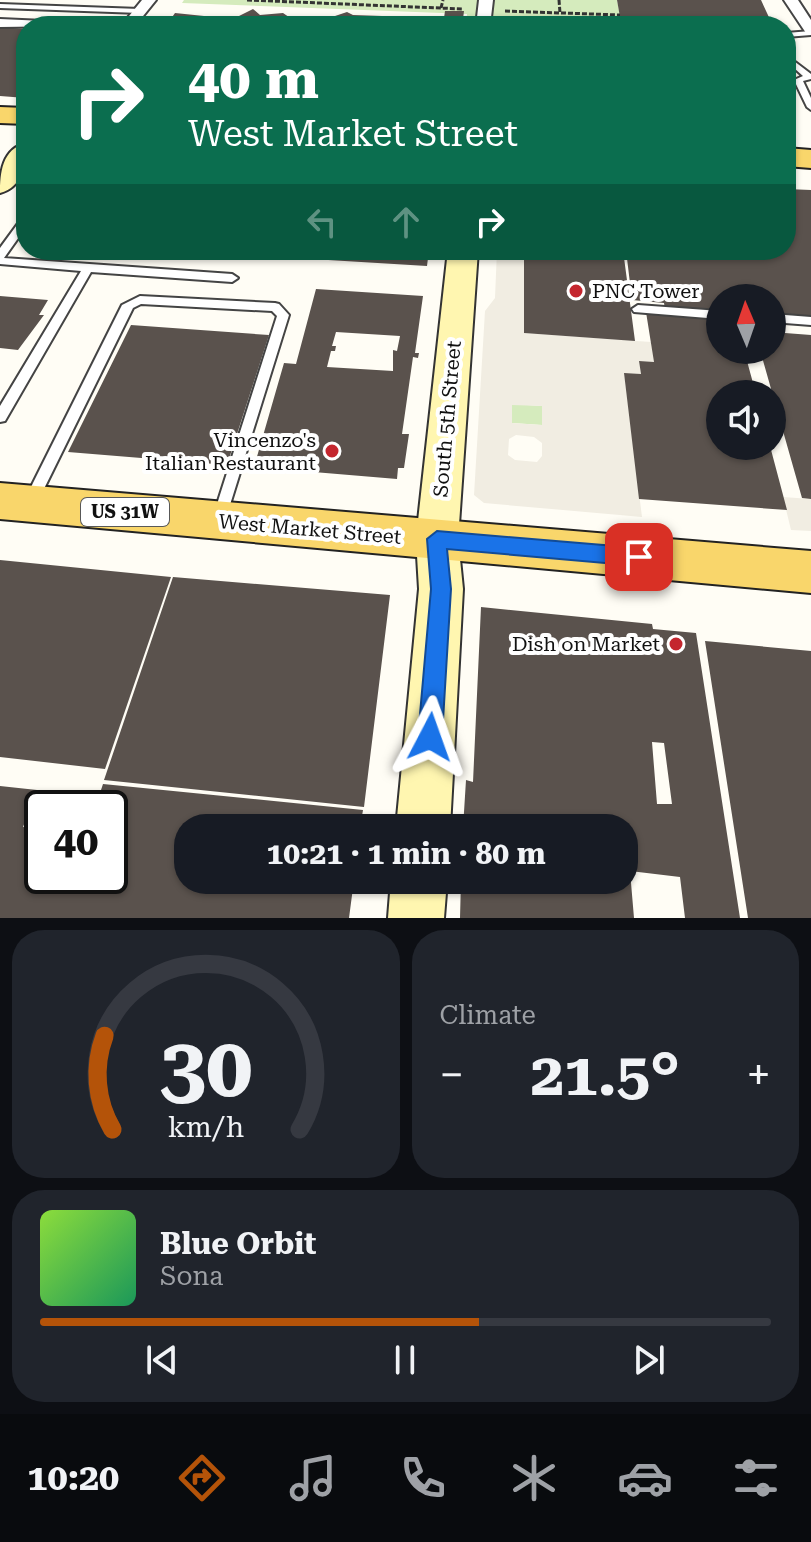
<!DOCTYPE html>
<meta charset="utf-8">
<style>
:root{--surface:#171b24;--page:#20242c;--text:#f1f3f6;--muted:#9ea1a6;--line:#363941;--accent:#b45309}
body{margin:0;font-family:"Roboto Serif",serif;background:var(--page);color:var(--text);height:100vh;display:flex;flex-direction:column;font-size:30px;white-space:nowrap}
*{box-sizing:border-box;margin:0}
p{font-size:26px;color:var(--muted)}
.icon{flex:none;width:44px;height:44px;fill:none;stroke:currentColor;stroke-width:2;stroke-linecap:round;stroke-linejoin:round}
.map{position:relative;height:918px;overflow:hidden}
.panel{display:flex;flex-direction:column;gap:12px;padding:12px;background:#0d0f14;flex:1}
.panel>*{flex:none}
.guide{position:absolute;left:16px;top:16px;width:780px;height:244px;border-radius:32px;box-shadow:0 2px 6px #0004;background:#0b6e4f;color:#fff;overflow:hidden}
.needle{width:52px;rotate:358deg}
.fabs{position:absolute;left:706px;top:284px;display:grid;gap:16px}
.fabs a{display:grid;place-items:center;width:80px;height:80px;border-radius:50%;background:var(--surface);box-shadow:0 2px 6px #0004;font-size:40px}
.speed{position:absolute;left:24px;top:790px;display:flex;gap:16px;font-size:40px;font-weight:700;text-align:center}
.speed>*{display:grid;place-content:center;width:104px;height:104px;border-radius:50%;background:var(--surface);box-shadow:0 2px 6px #0004;line-height:1}
.speed .limit{border:4px solid #111;border-radius:12px;background:#fff;color:#111}
.pin{position:absolute;display:grid;place-items:center;width:68px;height:68px;color:#fff;margin:-34px;border-radius:16px;box-shadow:0 4px 12px #0006}
.me{position:absolute;width:88px;margin:-44px;rotate:4deg;stroke-linejoin:round;filter:drop-shadow(0 0 6px #0008)}
.turn{display:flex;align-items:center;gap:28px;height:168px;padding:0 40px;font-size:36px}
.turn .icon{width:104px;height:104px;stroke-width:2.5}
.turn b{display:block;font-size:56px;line-height:68px}
.lanes{display:flex;align-items:center;height:76px;padding:0 40px;background:#0003;justify-content:center;gap:40px;direction:ltr}
.lanes .off{opacity:.35}
.big{font-size:60px;font-weight:700;line-height:1.1}
.panel .tile{flex:1;display:flex;flex-direction:column;justify-content:center;gap:12px;min-width:0;padding:0 28px;border-radius:32px;background:var(--page)}
.panel .dial{align-items:center;gap:0}
.dial svg{height:208px;overflow:visible;fill:none;stroke:var(--line);stroke-width:7;stroke-linecap:round;text-anchor:middle}
.dial text{fill:var(--text);stroke:none}
.song{display:flex;align-items:center;gap:24px}
.cover{width:96px;height:96px;border-radius:12px;background:linear-gradient(135deg,hsl(90 70% 55%),hsl(150 70% 35%))}
.played{height:8px;border-radius:4px;background:linear-gradient(90deg,var(--accent) 60%,var(--line) 60%)}
.keys{display:flex;justify-content:space-around;direction:ltr}
.heat{display:flex;justify-content:space-between;align-items:center;font-size:44px;direction:ltr}
.panel .tiles{flex:1;display:grid;gap:12px;grid-template-columns:1fr 1fr}
.tile:last-child{grid-column:span 2}
.trip{position:absolute;left:174px;top:814px;width:464px;height:80px;border-radius:32px;background:var(--surface);box-shadow:0 2px 6px #0004;font-weight:700;line-height:80px;text-align:center}
.tab-bar{display:flex;height:128px;justify-content:space-around;align-items:center;background:#090b0e;color:var(--muted)}
.tab-bar .icon{width:56px;height:56px}
.tab-bar .current{color:var(--accent)}
.tab-bar b{font-size:36px;color:var(--text)}
.map>svg:first-child{display:block}
</style>
<div class="map">
<svg width="811" height="918" viewBox="0 0 811 918">
<rect width="100%" height="100%" fill="#fffdf5"/>
<path fill="#d5ebbd" d="M184,0H617L621,22L506,17L505,26H466L467,14L182,3Z
M512,404L542,406V425L512,423Z"/>
<path fill="#f1ede2" fill-rule="evenodd" d="M497,250H524V333L651,342L654,362L639,361L641,374L624,373L642,517L484,503L474,495L485,311L495,298ZM512,405L542,406V425L512,423ZM516,435L534,437L542,443V456L537,462L515,460L508,455L509,439Z
M783,497L811,499V531L791,530Z"/>
<path fill="#5a524d" fill-rule="evenodd" d="M617,0H761L773,26L621,23Z
M253,9L260,15L283,13L302,26H166L175,13L233,19Z
M445,11H464L463,19L444,18Z
M347,12L353,15L411,17L409,26H305Z
M0,27L26,29V98L0,96Z
M786,189L811,190V318L772,316V298H720V312L665,309L664,303L632,300L626,250H786Z
M192,250H244L242,256Z
M248,250H429L427,266L246,255Z
M524,250H623L635,341L524,333Z
M316,289L423,296L415,353H419L418,358L413,357L402,434H409L404,468H398L397,479L254,467L284,363L296,364ZM336,332L400,336L397,351L393,350V371L327,367L331,351H335L336,346H332Z
M0,296L48,300L39,315H44L18,350L0,348Z
M646,312L720,317V350H744L756,394H720V446H770L787,510L639,499L624,373L641,374L639,361L654,362Z
M131,325L269,335L227,465L68,452Z
M772,332L811,335V499L802,498L760,350H772Z
M0,560L171,577L105,769L0,757Z
M173,577L390,595L364,807L104,780Z
M481,607L652,624L653,629L696,633L740,918H685L680,877L630,871L634,918H460L461,880H624V828H463L466,780L473,782ZM652,742L664,743L672,804H657Z
M705,641L811,651V918H748Z
M103,784L363,810L360,828H188V880H354L349,918H0V786L37,790L23,827L42,829V876H110V808H95Z"/>
<g fill="none" stroke-linecap="round" stroke-linejoin="round">
<defs>
<path id="lane" d="M0,4L140,9L144,11L140,13L0,8Z
M811,31V35L786,37V33Z
M786,55L811,74V79L803,81L811,98V110L807,107L794,80L803,76L786,61Z
M26,217V227L4,258L232,274L238,278L232,282L91,272L5,421L0,422V406L81,271L0,264V248L22,218Z
M140,296L275,303L279,304L289,315L224,524L219,526L214,524L212,520L277,316L272,311L141,304L133,308L35,507L30,509L25,507L23,503L122,305Z
M638,305L720,311V319L634,312L632,309Z
M772,314L811,317V325L772,322Z"/>
<path id="street" d="M142,0H156L135,26H121Z
M479,0H493L490,26H476Z
M784,0H798L811,20V34L806,33Z
M0,19L66,22L73,26L0,27Z"/>
<path id="secondary" d="M26,143C26,164 23,187 0,193C0,173 2,149 26,143Z
M448,250H478L458,539L463,589L450,828H396L419,589L416,539Z
M391,880H447L444,918H388Z"/>
<path id="primary" d="M0,107L26,108V124L0,123Z
M786,148L811,150V168L786,166Z
M0,483L811,551V593L0,519Z"/>
</defs>
<use href="#lane" stroke="#444" stroke-width="4"/>
<use href="#street" stroke="#444" stroke-width="4"/>
<use href="#secondary" stroke="#333" stroke-width="4"/>
<use href="#primary" stroke="#222" stroke-width="4"/>
<path stroke="#333" stroke-width="3" stroke-dasharray="5 2" stroke-linecap="butt" d="M247,0L463,9
M559,0L560,13
M441,8L443,0
M505,11L620,15"/>
<use href="#lane" fill="#fff" fill-rule="evenodd"/>
<use href="#street" fill="#fff" fill-rule="evenodd"/>
<use href="#secondary" fill="#fff6b0" fill-rule="evenodd"/>
<use href="#primary" fill="#f9d66b" fill-rule="evenodd"/>
</g>
<path fill="#1a73e8" stroke="#114b97" stroke-width="2" d="M437,531L639,548L649,557L639,566L447,549L451,589L442,737L439,746L430,749L422,746L418,737L431,589L427,539Z"/>
<g fill="#c4262e" stroke="#fff" stroke-width="3">
<circle cx="576" cy="291" r="8"/>
<circle cx="332" cy="451" r="8"/>
<circle cx="676" cy="644" r="8"/>
</g>
<g text-anchor="middle" stroke-width="8" stroke-linejoin="round" paint-order="stroke">
<rect fill="#fff" stroke="#585858" stroke-width="2" x="81" y="498" width="88" height="28" rx="6"/>
<g font-size="18" font-weight="bold" fill="#111">
<text x="125" y="518">US 31W</text>
</g>
<g font-size="20" fill="#111" stroke="#fff" text-anchor="end">
<text x="592" y="298" text-anchor="start">PNC Tower</text>
<text x="316" y="447">Vincenzo's<tspan x="316" dy="23">Italian Restaurant</tspan></text>
<text x="660" y="651">Dish on Market</text>
</g>
<g font-size="20" fill="#111" stroke="#fff">
<text transform="translate(447 419) rotate(-85)" y="7">South 5th Street</text>
<text transform="translate(310 529) rotate(5)" y="7">West Market Street</text>
</g>
</g>
</svg>
<div class="fabs">
<a><svg class="needle" viewBox="-14 -14 28 28"><path d="M0-13l5 13h-10z" fill="#e53935"/><path d="M0 13l5-13h-10z" fill="#9ea1a6"/></svg></a>
<a><svg class="icon" aria-label="sound" viewBox="0 0 24 24"><path d="M4 9h4l5-4v14l-5-4H4zM17 9q2 3 0 6"/></svg></a>
</div>
<div class="speed"><div class="limit">40</div></div>
<div class="pin" style="left:639px;top:557px;background:#d93025"><svg class="icon" aria-label="arrive" viewBox="0 0 24 24"><path d="M6 21V4h12l-3 4 3 4H6"/></svg></div>
<svg class="me" style="left:430px;top:737px" viewBox="-20 -20 40 40"><path d="M0-17L14 15 0 8-14 15z" fill="#1a73e8" stroke="#fff" stroke-width="4"/></svg>
<div class="trip">10:21 · 1 min · 80 m</div>
<div class="guide">
<div class="turn"><svg class="icon" aria-label="right" viewBox="0 0 24 24"><path d="M7 20v-9h11M14 6l5 5-5 5"/></svg><div><b>40 m</b>West Market Street</div></div>
<div class="lanes"><svg class="icon off" aria-label="left" viewBox="0 0 24 24"><path d="M17 20v-9H6M10 6l-5 5 5 5"/></svg><svg class="icon off" aria-label="ahead" viewBox="0 0 24 24"><path d="M12 20V5M6 11l6-6 6 6"/></svg><svg class="icon" aria-label="right" viewBox="0 0 24 24"><path d="M7 20v-9h11M14 6l5 5-5 5"/></svg></div>
</div>
</div>
<section class="panel">
<div class="tiles">
<div class="tile dial"><svg viewBox="0 0 100 80">
<path d="M14 69A42 42 0 1 1 86 69"/>
<path d="M14 69A42 42 0 0 1 11 33" stroke="#b45309"/>
<text x="50" y="56" font-size="32" font-weight="700">30</text>
<text x="50" y="72" font-size="11">km/h</text>
</svg></div>
<div class="tile"><p>Climate</p>
<div class="heat"><a>−</a><b class="big">21.5°</b><a>+</a></div>
</div>
<div class="tile">
<div class="song"><i class="cover"></i><div><b>Blue Orbit</b><p>Sona</p></div></div>
<div class="played"></div>
<div class="keys"><svg class="icon" aria-label="previous" viewBox="0 0 24 24"><path d="M18 5L8 12l10 7zM5 5v14"/></svg><svg class="icon" aria-label="pause" viewBox="0 0 24 24"><path d="M8 5v14M16 5v14"/></svg><svg class="icon" aria-label="next" viewBox="0 0 24 24"><path d="M6 5l10 7-10 7zM19 5v14"/></svg></div>
</div>
</div>
</section>
<nav class="tab-bar">
<b>10:20</b>
<svg class="icon current" aria-label="directions" viewBox="0 0 24 24"><path d="M12 3l9 9-9 9-9-9zM9 14v-3h6M13 9l2 2-2 2"/></svg>
<svg class="icon" aria-label="music" viewBox="0 0 24 24"><path d="M9 18V5l10-2v13"/><circle cx="6" cy="18" r="3"/><circle cx="16" cy="16" r="3"/></svg>
<svg class="icon" aria-label="phone" viewBox="0 0 24 24"><path d="M5 4h4l2 5-3 2q2 4 5 5l2-3 5 2v4C11 20 4 13 5 4z"/></svg>
<svg class="icon" aria-label="climate" viewBox="0 0 24 24"><path d="M12 3v18M4 7l16 10M4 17L20 7"/></svg>
<svg class="icon" aria-label="car" viewBox="0 0 24 24"><path d="M5 17H2v-5l4-1 3-4h7l3 4 3 1v5h-3M9 17h6M6 11h13"/><circle cx="7" cy="17" r="2"/><circle cx="17" cy="17" r="2"/></svg>
<svg class="icon" aria-label="filters" viewBox="0 0 24 24"><path d="M4 7h16M4 17h16"/><circle cx="9" cy="7" r="2"/><circle cx="15" cy="17" r="2"/></svg>
</nav>
